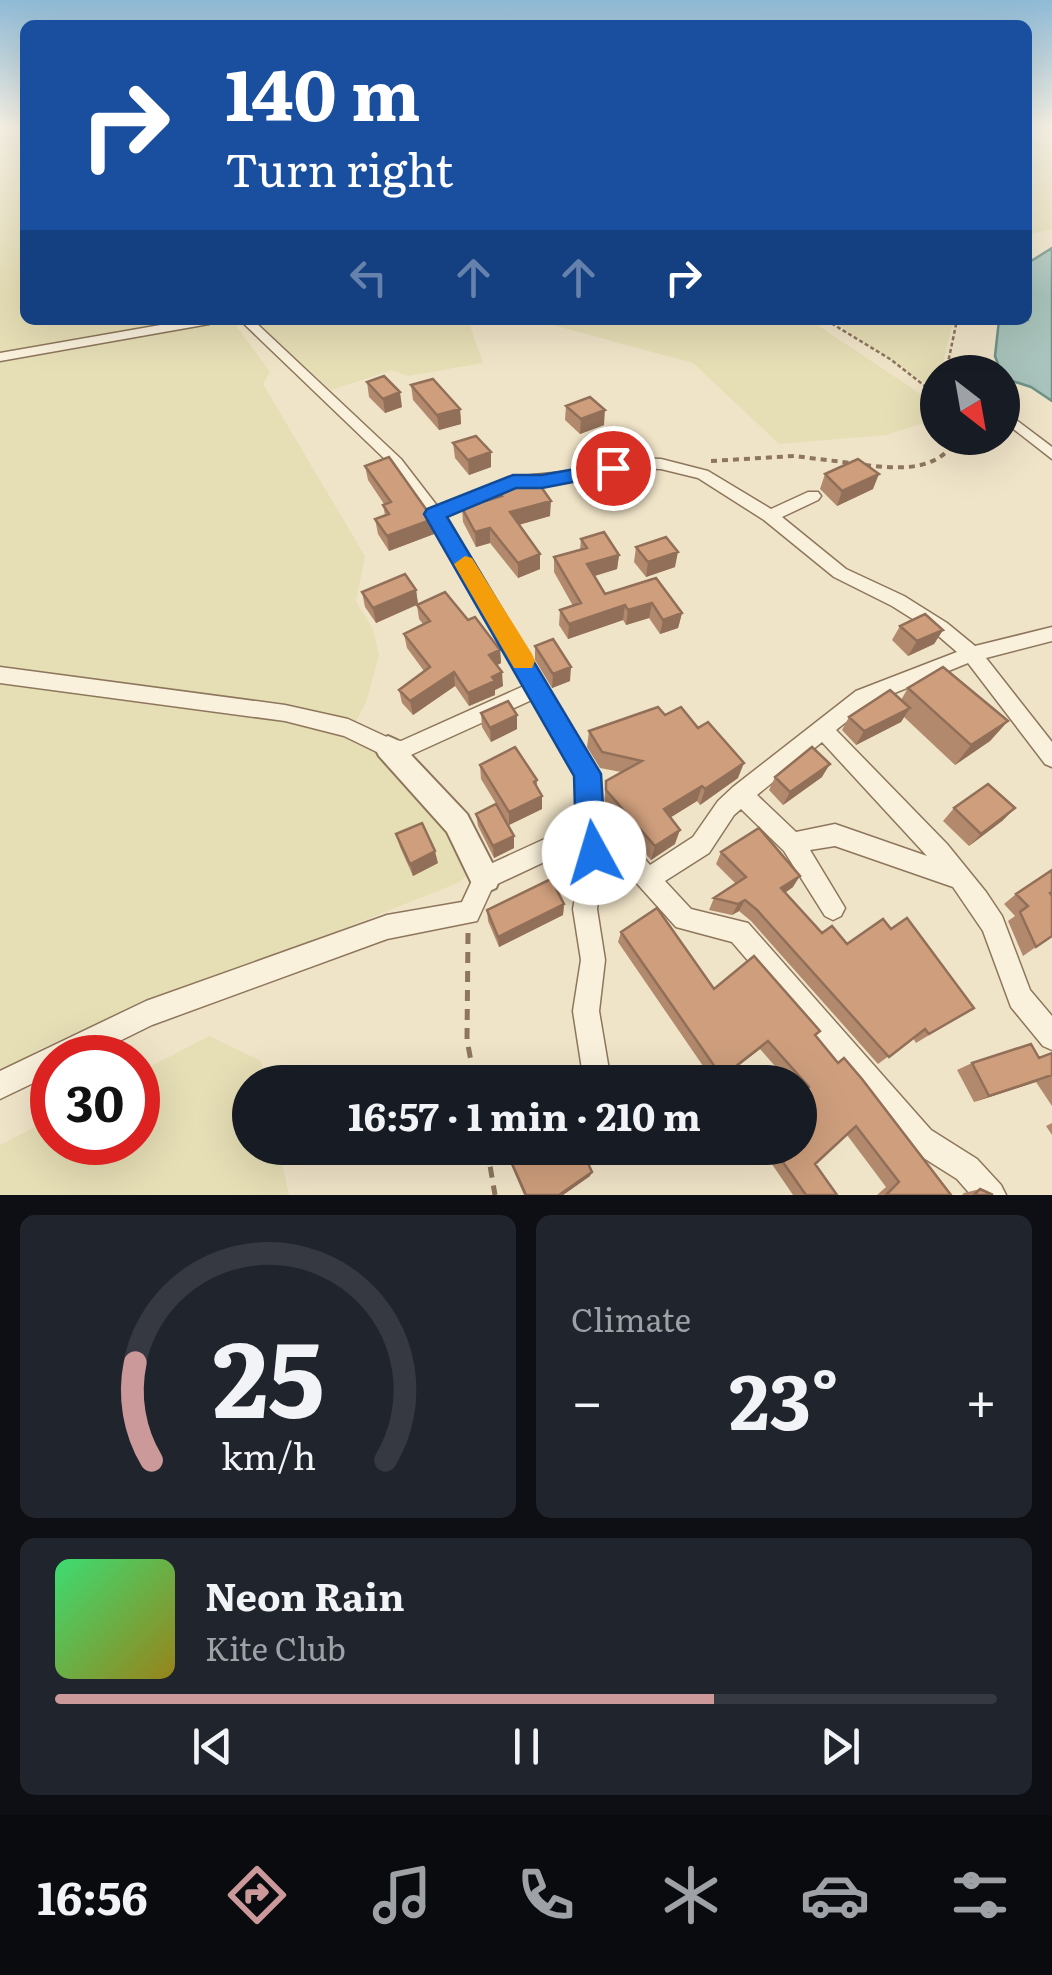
<!DOCTYPE html>
<meta charset="utf-8">
<style>
:root{--surface:#171b24;--page:#20242c;--text:#f1f3f6;--muted:#9ea1a6;--line:#363941;--accent:#cc999b}
body{margin:0;font-family:Literata,serif;background:var(--page);color:var(--text);height:100vh;display:flex;flex-direction:column;font-size:38px;white-space:nowrap}
*{box-sizing:border-box;margin:0}
p{font-size:32px;color:var(--muted)}
.icon{flex:none;width:55px;height:55px;fill:none;stroke:currentColor;stroke-width:2;stroke-linecap:round;stroke-linejoin:round}
.map{position:relative;height:1195px;overflow:hidden}
.sheet{display:flex;flex-direction:column;gap:20px;padding:20px;background:#0d0f14;flex:1}
.sheet>*{flex:none}
.top-card{position:absolute;left:20px;top:20px;width:1012px;height:305px;border-radius:15px;box-shadow:0 10px 40px #0002;background:#1a4fa0;color:#fff;overflow:hidden}
.needle{width:65px;rotate:149deg}
.fabs{position:absolute;left:920px;top:355px;display:grid;gap:20px}
.fabs a{display:grid;place-items:center;width:100px;height:100px;border-radius:50%;background:var(--surface);box-shadow:0 10px 40px #0002;font-size:50px}
.speed{position:absolute;left:30px;top:1035px;display:flex;gap:20px;font-size:50px;font-weight:700;text-align:center}
.speed>*{display:grid;place-content:center;width:130px;height:130px;border-radius:50%;background:var(--surface);box-shadow:0 10px 40px #0002;line-height:1}
.speed .limit{border:15px solid #d22;background:#fff;color:#111}
.pin{position:absolute;display:grid;place-items:center;width:85px;height:85px;color:#fff;margin:-42px;border:5px solid #fff;border-radius:50%;box-shadow:0 2px 10px #0007}
.me{position:absolute;width:110px;margin:-55px;rotate:354deg;stroke-linejoin:round;filter:drop-shadow(0 0 8px #0008)}
.turn{display:flex;align-items:center;gap:35px;height:210px;padding:0 40px;font-size:45px}
.turn .icon{width:130px;height:130px;stroke-width:2.5}
.turn b{display:block;font-size:70px;line-height:85px}
.lanes{display:flex;align-items:center;height:95px;padding:0 40px;background:#0003;justify-content:center;gap:50px;direction:ltr}
.lanes .off{opacity:.35}
.big{font-size:75px;font-weight:700;line-height:1.1}
.sheet .card{flex:1;display:flex;flex-direction:column;justify-content:center;gap:15px;min-width:0;padding:0 35px;border-radius:15px;background:var(--page)}
.sheet .dial{align-items:center;gap:0}
.dial svg{height:260px;overflow:visible;fill:none;stroke:var(--line);stroke-width:7;stroke-linecap:round;text-anchor:middle}
.dial text{fill:var(--text);stroke:none}
.song{display:flex;align-items:center;gap:30px}
.cover{width:120px;height:120px;border-radius:15px;background:linear-gradient(135deg,hsl(140 70% 55%),hsl(50 70% 35%))}
.played{height:10px;border-radius:5px;background:linear-gradient(90deg,var(--accent) 70%,var(--line) 70%)}
.keys{display:flex;justify-content:space-around;direction:ltr}
.heat{display:flex;justify-content:space-between;align-items:center;font-size:55px;direction:ltr}
.sheet .tiles{flex:1;display:grid;gap:20px;grid-template-columns:1fr 1fr}
.card:last-child{grid-column:span 2}
.trip{position:absolute;left:232px;top:1065px;width:585px;height:100px;border-radius:50px;background:var(--surface);box-shadow:0 10px 40px #0002;font-weight:700;line-height:100px;text-align:center}
.tab-bar{display:flex;height:160px;justify-content:space-around;align-items:center;background:#090b0e;color:var(--muted)}
.tab-bar .icon{width:70px;height:70px}
.tab-bar .on{color:var(--accent)}
.tab-bar b{font-size:45px;color:var(--text)}
.map>svg:first-child{display:block}
</style>
<div class="map">
<svg width="1052" height="1195" viewBox="0 0 1052 1195">
<rect width="100%" height="100%" fill="#f0e4c8"/>
<path fill="#e6deb5" d="M0,127H25V320H232L270,372L263,384L365,556L356,601L373,629L379,655L366,703L348,736L390,761L457,823L471,871L460,882L310,942L151,1000L40,1049L0,1073Z
M1028,138L1052,148V229L1028,235Z
M254,320H468L483,363L408,376L392,370L331,390Z
M534,320H810L937,405V419L886,435L779,444L693,363Z
M831,320H953L941,372H938L937,391Z
M209,1036L261,1061L266,1082H250V1148H279L289,1195H0V1145L52,1118V1142H138V1073Z"/>
<path fill="#a9c4bc" stroke="#6f938a" stroke-width="2.5" d="M1052,248V401L1031,387L1003,378L995,356L999,320H1028V263Z"/>
<g fill="none" stroke-linecap="round" stroke-linejoin="round">
<defs>
<path id="minor" d="M189,320H215L209,324L0,361V353Z
M240,320H253L401,459L438,507L513,477L593,469L632,458L661,459L708,471L771,509L808,492H818L821,496L818,500L782,517L846,569L904,596L947,623L975,646L1052,627V641L986,658L1052,742V767L1045,764L968,663L870,703L836,730L947,844L986,892L1002,916L1030,990L1052,1016V1050L1043,1046L1011,1007L983,931L953,887L835,846L810,850L845,908L841,916L833,920L825,916L784,851L741,809L734,815L709,853L665,881L691,909L748,923L931,1130L977,1159L1001,1185L1006,1195H971L957,1179L911,1150L732,942L676,927L606,849L597,909L605,960L599,1011L611,1082H584L573,1011L581,960L573,909L585,843L493,886L477,921L387,939L152,1025L85,1058H52V1074L0,1099V1071L146,1001L387,915L462,902L477,870L584,821L578,809L577,775L534,699L402,759L381,754L344,736L285,721L0,683V667L285,705L348,719L391,739L401,741L526,685L429,517L391,465ZM632,468L661,469L698,478L764,520L834,577L892,606L935,633L957,652L856,691L733,787L718,801L693,837L650,865L600,807L599,774L595,767L444,516L516,487L593,479ZM822,742L927,856L835,824L796,832L757,795Z
M1007,413L1052,447V459L1002,420V414Z"/>
<path id="tertiary" d="M388,736L397,740L467,814L500,878L496,888L485,893L474,888L447,832L379,756L375,748L379,740Z"/>
</defs>
<use href="#minor" stroke="#8d765c" stroke-width="3"/>
<use href="#tertiary" stroke="#8d765c" stroke-width="4"/>
<path stroke="#8d765c" stroke-width="2.5" stroke-dasharray="4 2.5" stroke-linecap="butt" d="M826,320L890,359L938,396
M946,372L957,320"/>
<path stroke="#8d765c" stroke-width="4" stroke-dasharray="6 5" stroke-linecap="butt" d="M711,461L794,456L851,463
M865,465C901,469 937,472 958,438"/>
<path stroke="#8d765c" stroke-width="5" stroke-dasharray="11 8" stroke-linecap="butt" d="M468,933L467,1040L475,1082
M487,1148L495,1195"/>
<use href="#minor" fill="#faf1dc" fill-rule="evenodd"/>
<use href="#tertiary" fill="#faf1dc" fill-rule="evenodd"/>
</g>
<path fill="#b2896c" d="M367,382L402,407L385,413L369,397Z
M411,385L460,409L461,424L439,430L413,400Z
M566,406L604,425L580,434L565,420Z
M453,443L491,467L469,475L455,458Z
M365,466L434,534L389,551L378,534L375,519L385,515L383,505L384,504L368,480Z
M825,474L873,489L837,506L820,489Z
M498,489L550,516L519,525L540,554V569L518,578L490,543L476,547L463,522L462,508L498,498Z
M581,539L619,555L617,569L594,576L605,594L656,578L682,613L678,628L660,634L649,618L626,625L623,620L568,639L559,625L560,610L573,606L554,572V557L580,550Z
M636,547L675,567L646,577L634,562Z
M416,590L418,604L468,620L500,650L501,663L497,665L503,686L495,690V695L469,706L455,686L413,715L402,703L399,690L424,671L407,648L404,634L423,624L419,619L417,605L376,623L365,607L362,592Z
M900,626L943,630L934,644L908,656L892,640Z
M535,646L570,681L552,688L535,660Z
M908,688L1008,721L990,741L955,765L904,717L901,722L856,745L842,730L849,717L901,700Z
M481,713L517,715V729L491,742L482,727Z
M665,715L738,778L700,805L697,801L671,817L675,844L651,860L604,806L606,781L621,772L600,768L587,747L589,731Z
M480,765L537,780V788L542,809L509,825L481,779Z
M775,777H822L783,805L769,790Z
M954,808H1015L1002,821L969,846L943,821Z
M476,814L514,836V848L494,858L478,826Z
M396,834L438,863L413,876L400,847Z
M721,852L793,887L785,893L822,933L847,944L891,929L974,1008L916,1043L913,1038L878,1064L751,921L739,911L732,915L709,910L714,898L736,884L716,864Z
M1052,893L1051,894L1052,936L1023,956L1008,921L1015,916L1004,904L1016,894Z
M564,904L563,915L499,947L488,921L487,910Z
M621,932L714,989L815,1035L951,1195H877L886,1187L847,1135L815,1164L838,1195H793L761,1148H800V1082H789L760,1049L718,1082H714L618,942Z
M1052,1053V1106L1036,1082L974,1102L957,1070L972,1063L1039,1058Z
M1052,1123V1135L1046,1126Z
M504,1148H581L590,1176L563,1195H524Z
M980,1189L993,1195H962L964,1193Z"/>
<path fill="#916f58" d="M400,392L402,407L385,413L383,399Z
M460,409L461,424L439,430L437,415Z
M605,410L604,425L580,434L581,419Z
M491,452V467L469,475L468,460Z
M879,474L873,489L837,506L842,491Z
M551,501L550,516L510,527V512Z
M433,519L434,534L389,551L387,536Z
M490,528V543L476,547L475,532Z
M678,552L675,567L646,577L648,562Z
M540,554V569L518,578V563Z
M619,555L617,569L585,579L587,564Z
M416,590L418,604L376,623L373,608Z
M652,603L649,618L626,625L628,610Z
M625,605L623,620L568,639L569,624Z
M682,613L678,628L660,634L663,620Z
M943,630L934,644L908,656L917,641Z
M500,650L501,663L490,669L489,655Z
M571,667L570,681L552,688L553,674Z
M454,672L455,686L413,715L410,701Z
M502,672L503,686L495,690V695L469,706L468,693Z
M910,708L901,722L856,745L864,731Z
M517,715V729L491,742L490,728Z
M1008,721L990,741L955,765L971,745Z
M744,763L738,778L700,805L705,789Z
M830,764L822,777L783,805L790,792Z
M702,786L697,801L660,824L664,809Z
M542,796V809L509,825V812Z
M1015,808L1002,821L969,846L981,834Z
M680,830L675,844L651,860L655,846Z
M514,836V848L494,858L493,846Z
M435,851L438,863L413,876L410,864Z
M800,876L793,887L774,900L781,888Z
M745,900L739,911L732,915L738,904Z
M564,904L563,915L499,947L498,937Z
M768,1041L760,1049L717,1082L722,1077Z
M1052,1075L1036,1082L974,1102L989,1096Z
M592,1172L590,1176L563,1195H559Z"/>
<path fill="#cf9f7d" stroke="#916f58" stroke-width="2.5" d="M384,376L400,392L383,399L367,382Z
M433,379L460,409L437,415L411,385Z
M590,397L605,410L581,419L566,406Z
M476,436L491,452L468,460L453,443Z
M389,457L433,519L387,536L375,519L389,514L383,505L391,502L365,466Z
M858,459L879,474L842,491L825,474Z
M535,478L551,501L510,512L540,554L518,563L490,528L475,532L462,508L502,496L498,489Z
M604,532L619,555L587,564L605,594L656,578L682,613L663,620L652,603L628,610L625,605L569,624L560,610L581,603L554,557L587,548L581,539Z
M666,537L678,552L648,562L636,547Z
M405,574L416,590L373,608L362,592Z
M445,592L468,620L475,617L500,650L489,655L502,672L492,677L495,681L468,693L454,672L410,701L399,690L430,667L404,634L430,621L417,605Z
M925,614L943,630L917,641L900,626Z
M553,639L571,667L553,674L535,646Z
M943,667L1008,721L971,745L908,688Z
M890,690L910,708L864,731L849,717Z
M508,701L517,715L490,728L481,713Z
M658,707L665,715L681,707L698,728L708,722L744,763L705,789L702,786L664,809L680,830L655,846L606,790V781L642,761L602,752L589,731Z
M515,747L537,780L534,782L542,796L509,812L480,765Z
M812,747L830,764L790,792L775,777Z
M988,784L1015,808L981,834L954,808Z
M496,804L514,836L493,846L476,814Z
M422,823L435,851L410,864L396,834Z
M759,828L800,876L781,888L822,933L832,926L847,944L883,919L891,929L907,918L974,1008L929,1034L925,1029L889,1057L757,910L745,900L738,904L714,898L746,877L721,852Z
M1052,870V892L1050,893L1052,896V936L1036,947L1020,912L1028,906L1016,894Z
M551,879L564,904L498,937L487,910Z
M657,908L714,989L754,956L820,1031L815,1035L838,1063L844,1058L862,1079L951,1195H886L899,1182L856,1126L815,1164L837,1195H806L773,1148H800V1095L809,1087L768,1041L722,1077L621,932Z
M1031,1044L1039,1058L1052,1053V1075L989,1096L972,1063Z
M505,1148H581L592,1172L559,1195H526Z
M980,1189L993,1195H974Z"/>
<linearGradient id="sky" x2="0" y2="1"><stop stop-color="#8fbad6"/><stop offset="0.43" stop-color="#f8f3e6"/><stop offset="1" stop-color="#f8f3e6" stop-opacity="0"/></linearGradient>
<rect width="1052" height="294" fill="url(#sky)"/>
<path fill="#1a73e8" stroke="#114b97" stroke-width="2.5" d="M613,462L622,468L620,473L542,488H516L447,517L601,774L603,806L613,824L605,863L594,867L584,863L580,853L584,826L575,809L574,776L424,514L427,509L513,475H542Z"/>
<path fill="#f59e0b" d="M465,556L472,558L532,654L535,661L532,668H514L454,564Z"/>
</svg>
<div class="fabs">
<a><svg class="needle" viewBox="-14 -14 28 28"><path d="M0-13l5 13h-10z" fill="#e53935"/><path d="M0 13l5-13h-10z" fill="#9ea1a6"/></svg></a>
</div>
<div class="speed"><div class="limit">30</div></div>
<div class="pin" style="left:613px;top:468px;background:#d93025"><svg class="icon" aria-label="arrive" viewBox="0 0 24 24"><path d="M6 21V4h12l-3 4 3 4H6"/></svg></div>
<svg class="me" style="left:594px;top:853px" viewBox="-20 -20 40 40"><circle r="19" fill="#fff"/><path d="M0-13L10 11 0 6-10 11z" fill="#1a73e8"/></svg>
<div class="trip">16:57 · 1 min · 210 m</div>
<div class="top-card">
<div class="turn"><svg class="icon" aria-label="right" viewBox="0 0 24 24"><path d="M7 20v-9h11M14 6l5 5-5 5"/></svg><div><b>140 m</b>Turn right</div></div>
<div class="lanes"><svg class="icon off" aria-label="left" viewBox="0 0 24 24"><path d="M17 20v-9H6M10 6l-5 5 5 5"/></svg><svg class="icon off" aria-label="ahead" viewBox="0 0 24 24"><path d="M12 20V5M6 11l6-6 6 6"/></svg><svg class="icon off" aria-label="ahead" viewBox="0 0 24 24"><path d="M12 20V5M6 11l6-6 6 6"/></svg><svg class="icon" aria-label="right" viewBox="0 0 24 24"><path d="M7 20v-9h11M14 6l5 5-5 5"/></svg></div>
</div>
</div>
<section class="sheet">
<div class="tiles">
<div class="card dial"><svg viewBox="0 0 100 80">
<path d="M14 69A42 42 0 1 1 86 69"/>
<path d="M14 69A42 42 0 0 1 9 39" stroke="#cc999b"/>
<text x="50" y="56" font-size="32" font-weight="700">25</text>
<text x="50" y="72" font-size="11">km/h</text>
</svg></div>
<div class="card"><p>Climate</p>
<div class="heat"><a>−</a><b class="big">23°</b><a>+</a></div>
</div>
<div class="card">
<div class="song"><i class="cover"></i><div><b>Neon Rain</b><p>Kite Club</p></div></div>
<div class="played"></div>
<div class="keys"><svg class="icon" aria-label="previous" viewBox="0 0 24 24"><path d="M18 5L8 12l10 7zM5 5v14"/></svg><svg class="icon" aria-label="pause" viewBox="0 0 24 24"><path d="M8 5v14M16 5v14"/></svg><svg class="icon" aria-label="next" viewBox="0 0 24 24"><path d="M6 5l10 7-10 7zM19 5v14"/></svg></div>
</div>
</div>
</section>
<nav class="tab-bar">
<b>16:56</b>
<svg class="icon on" aria-label="directions" viewBox="0 0 24 24"><path d="M12 3l9 9-9 9-9-9zM9 14v-3h6M13 9l2 2-2 2"/></svg>
<svg class="icon" aria-label="music" viewBox="0 0 24 24"><path d="M9 18V5l10-2v13"/><circle cx="6" cy="18" r="3"/><circle cx="16" cy="16" r="3"/></svg>
<svg class="icon" aria-label="phone" viewBox="0 0 24 24"><path d="M5 4h4l2 5-3 2q2 4 5 5l2-3 5 2v4C11 20 4 13 5 4z"/></svg>
<svg class="icon" aria-label="climate" viewBox="0 0 24 24"><path d="M12 3v18M4 7l16 10M4 17L20 7"/></svg>
<svg class="icon" aria-label="car" viewBox="0 0 24 24"><path d="M5 17H2v-5l4-1 3-4h7l3 4 3 1v5h-3M9 17h6M6 11h13"/><circle cx="7" cy="17" r="2"/><circle cx="17" cy="17" r="2"/></svg>
<svg class="icon" aria-label="filters" viewBox="0 0 24 24"><path d="M4 7h16M4 17h16"/><circle cx="9" cy="7" r="2"/><circle cx="15" cy="17" r="2"/></svg>
</nav>
